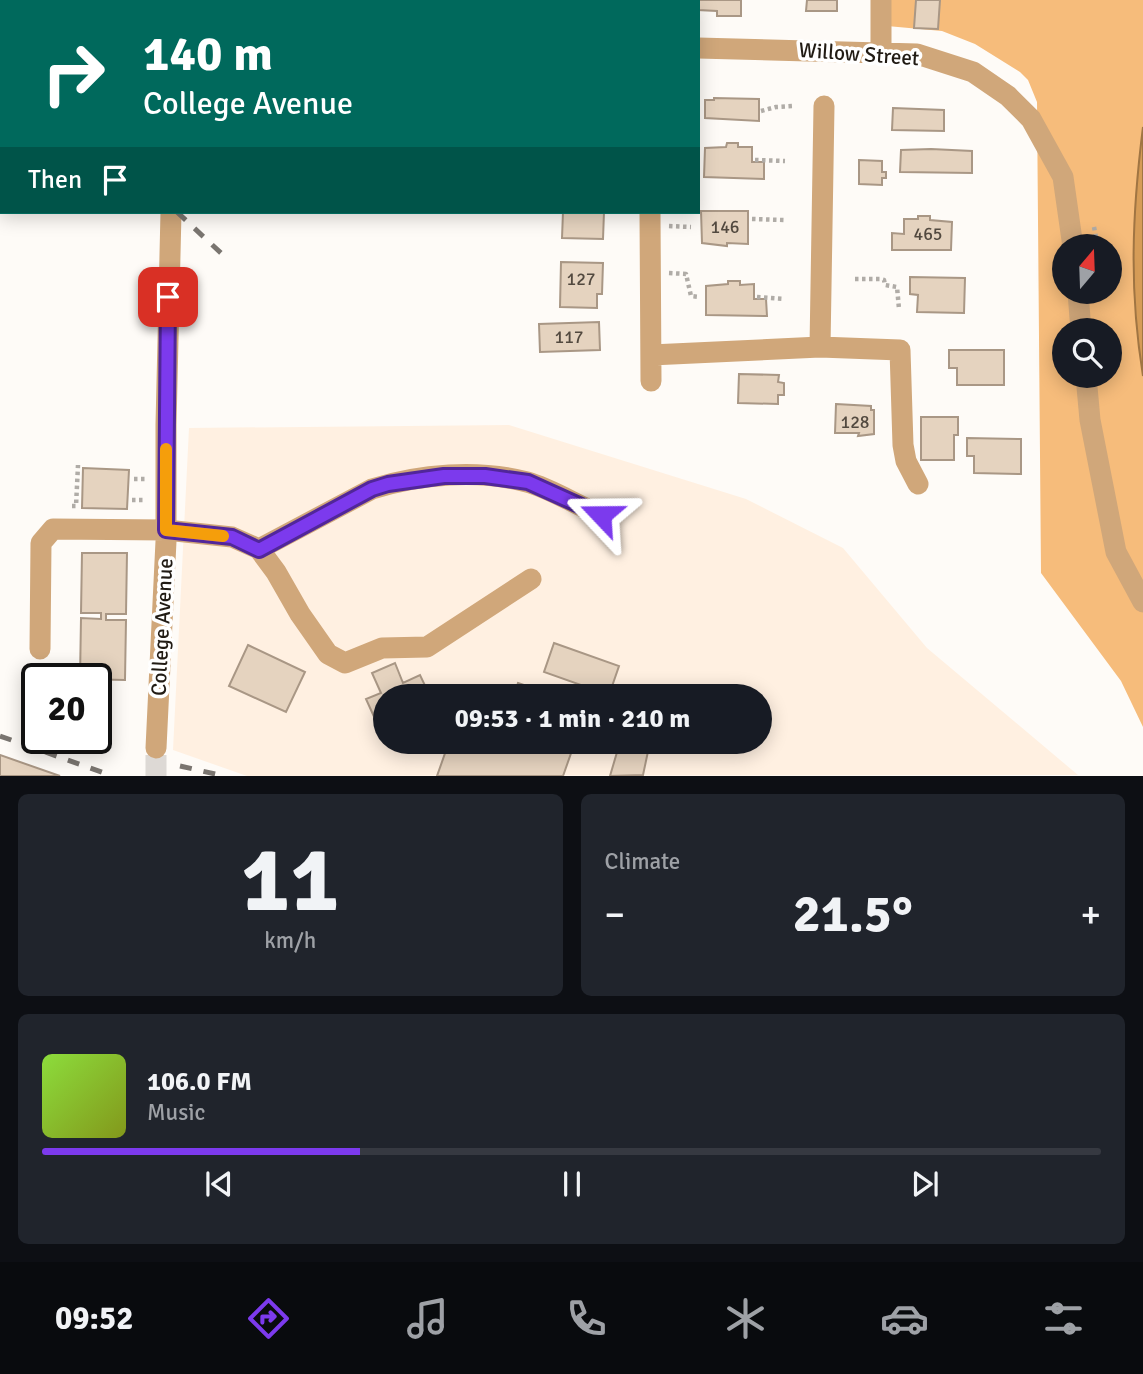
<!DOCTYPE html>
<meta charset="utf-8">
<style>
:root{--surface:#171b24;--page:#20242c;--text:#f1f3f6;--muted:#9ea1a6;--line:#363941;--accent:#7c3aed}
body{margin:0;font-family:Signika,sans-serif;background:var(--page);color:var(--text);height:100vh;display:flex;flex-direction:column;font-size:26px;white-space:nowrap}
*{box-sizing:border-box;margin:0}
p{font-size:23px;color:var(--muted)}
.icon{flex:none;width:38px;height:38px;fill:none;stroke:currentColor;stroke-width:2;stroke-linecap:round;stroke-linejoin:round}
.map{position:relative;height:776px;overflow:hidden}
.panel{display:flex;flex-direction:column;gap:18px;padding:18px;background:#0d0f14;flex:1}
.panel>*{flex:none}
.guide{position:absolute;left:0px;top:0px;width:700px;height:214px;box-shadow:0 4px 18px #0003;background:#00695c;color:#fff;overflow:hidden}
.needle{width:46px;rotate:19deg}
.tools{position:absolute;left:1052px;top:234px;display:grid;gap:14px}
.tools a{display:grid;place-items:center;width:70px;height:70px;border-radius:50%;background:var(--surface);box-shadow:0 4px 18px #0003;font-size:35px}
.speed{position:absolute;left:21px;top:663px;display:flex;gap:14px;font-size:35px;font-weight:700;text-align:center}
.speed>*{display:grid;place-content:center;width:91px;height:91px;border-radius:50%;background:var(--surface);box-shadow:0 4px 18px #0003;line-height:1}
.speed .limit{border:4px solid #111;border-radius:10px;background:#fff;color:#111}
.pin{position:absolute;display:grid;place-items:center;width:60px;height:60px;color:#fff;margin:-30px;border-radius:14px;box-shadow:0 4px 10px #0006}
.me{position:absolute;width:77px;margin:-38px;rotate:293deg;stroke-linejoin:round;filter:drop-shadow(0 0 5px #0008)}
.turn{display:flex;align-items:center;gap:24px;height:147px;padding:0 28px;font-size:32px}
.turn .icon{width:91px;height:91px;stroke-width:2.5}
.turn b{display:block;font-size:49px;line-height:60px}
.then{display:flex;align-items:center;height:66px;padding:0 28px;background:#0003;gap:14px;font-size:26px}
.big{font-size:52px;font-weight:700;line-height:1.1}
.panel .tile{flex:1;display:flex;flex-direction:column;justify-content:center;gap:10px;min-width:0;padding:0 24px;border-radius:10px;background:var(--page)}
.panel .dial{align-items:center;gap:0}
.dial b{font-size:91px;line-height:1}
.song{display:flex;align-items:center;gap:21px}
.cover{width:84px;height:84px;border-radius:10px;background:linear-gradient(135deg,hsl(90 70% 55%),hsl(70 70% 35%))}
.played{height:7px;border-radius:4px;background:linear-gradient(90deg,var(--accent) 30%,var(--line) 30%)}
.keys{display:flex;justify-content:space-around;direction:ltr}
.heat{display:flex;justify-content:space-between;align-items:center;font-size:38px;direction:ltr}
.panel .tiles{flex:1;display:grid;gap:18px;grid-template-columns:1fr 1fr}
.tile:last-child{grid-column:span 2}
.trip{position:absolute;left:373px;top:684px;width:399px;height:70px;border-radius:35px;background:var(--surface);box-shadow:0 4px 18px #0003;font-weight:700;line-height:70px;text-align:center}
.tab-bar{display:flex;height:112px;justify-content:space-around;align-items:center;background:#090b0e;color:var(--muted)}
.tab-bar .icon{width:49px;height:49px}
.tab-bar .active{color:var(--accent)}
.tab-bar b{font-size:32px;color:var(--text)}
.map>svg:first-child{display:block}
</style>
<div class="map">
<svg width="1143" height="776" viewBox="0 0 1143 776">
<rect width="100%" height="100%" fill="#fefbf7"/>
<path fill="#fff0e1" fill-rule="evenodd" d="M509,425L746,499L843,548L927,648L1078,775L247,776L173,750L189,428ZM385,696H760V742H385Z"/>
<path fill="#f6bc7b" fill-rule="evenodd" d="M887,0H1143V727L1121,681L1041,573L1037,102L1028,80L1020,72L975,44L942,31L887,26ZM1064,247H1110V292H1064ZM1064,331H1110V376H1064Z"/>
<path fill="#d69c57" stroke="#a07543" stroke-width="2" d="M1143,127V376C1129,290 1132,214 1143,127Z"/>
<g fill="none" stroke-linecap="round" stroke-linejoin="round">
<path stroke="#a07543" stroke-width="7" d="M137,2L140,0
M0,153L2,150"/>
</g>
<path fill="#e5d3bf" stroke="#a99785" stroke-width="2" d="M692,0H741V16H717V11L698,10V2Z
M807,0H837V11H806Z
M916,0H940L938,29L914,28Z
M714,98L759,99V121L705,118V100H714Z
M893,108L944,110V131L892,130Z
M727,143H738V147H752V162H764V179L704,177L705,148L726,147Z
M931,149L972,151V173L900,172L901,150Z
M859,160L882,161V172H886V178H882V185L859,184Z
M701,211H748V244L727,243V246L702,243Z
M563,212H604L603,239L562,238Z
M918,216H930V220L952,222L951,250H892V233L904,234V219H918Z
M561,262L603,263L602,294H597V308L560,307Z
M910,277L965,278L964,313L917,312L918,295L910,294Z
M728,281H740V285L754,284V299H766L767,316L706,315V286L728,284Z
M599,322L600,350L540,352L539,324Z
M949,350H1004V385H957V368H949Z
M739,374L779,375L778,382L784,383V395H778V404L738,403Z
M836,404L871,406V410H874V434L858,436L859,433H835Z
M921,417H958V435H954V460H921Z
M967,438L1021,439V474L974,473V456H967Z
M83,468L129,470L127,509L82,508Z
M82,553H127L126,614H106V620H126L125,680L80,679L81,618L101,619V613H81Z
M554,643L619,666L609,695L544,672Z
M248,645L305,672L286,712L229,686Z
M395,663L403,683L420,675L430,696H385V728L380,730L366,699L381,693L372,673Z
M518,683L556,696H514Z
M636,688L662,696H633Z
M449,742H575L563,776H437Z
M620,742H650L643,775L610,776Z
M0,755L60,776H0Z"/>
<g fill="none" stroke-linecap="round" stroke-linejoin="round">
<path stroke="#ddd9d5" stroke-width="21" stroke-dasharray="21 10" stroke-linecap="butt" d="M156,776V748"/>
<path stroke="#b0aca7" stroke-width="4.5" stroke-dasharray="3.5 3.5" stroke-linecap="butt" d="M761,111L776,107L793,106
M755,160L785,161
M752,219L784,220
M669,226L691,227
M1094,227L1098,247
M669,273L686,274L691,296L700,297
M855,279H880L884,280L885,285L897,287L899,309
M757,297L784,299
M134,479H147
M132,500H146
M72,506H76L78,465"/>
<path stroke="#d0a77a" stroke-width="21" d="M343,0L346,2
M881,0V53
M202,2L203,0
M650,2V0
M698,48L917,54L973,72L1008,96L1031,119L1063,177L1073,247
M650,212L651,381
M1078,292L1081,331
M820,347L824,106
M651,355L820,347L900,350L903,445L906,461L918,484
M1086,376L1090,420L1116,552L1143,602
M259,549L372,489C420,474 478,469 527,482C552,489 576,505 601,515
M40,649L41,543L53,529L166,530L232,537L259,549L276,572L300,614L328,654L345,663L382,648L427,647L531,579
M156,748L166,541V425L171,212"/>
<path stroke="#7a7570" stroke-width="5" stroke-dasharray="12 12" stroke-linecap="butt" d="M12,0L13,2
M177,212L222,254
M0,736L113,776
M180,766L224,776"/>
</g>
<g fill="none" stroke-linecap="round" stroke-linejoin="round">
<defs>
<path id="route" d="M168,297L166,530L232,537L259,550L372,489L388,484L444,476H485L528,482L601,515"/>
</defs>
<use href="#route" stroke="#51269a" stroke-width="18"/>
<use href="#route" stroke="#7c3aed" stroke-width="12"/>
<path stroke="#f59e0b" stroke-width="12" d="M166,449V530L223,536"/>
</g>
<g text-anchor="middle" stroke-width="7" stroke-linejoin="round" paint-order="stroke">
<g font-size="18" fill="#52493f">
<text x="725" y="233">146</text>
<text x="928" y="240">465</text>
<text x="581" y="285">127</text>
<text x="569" y="343">117</text>
<text x="855" y="428">128</text>
</g>
<g font-size="21" fill="#211b14" stroke="#fff">
<text transform="translate(859 54) rotate(4)" y="7">Willow Street</text>
<text transform="translate(162 627) rotate(-87)" y="7">College Avenue</text>
</g>
</g>
</svg>
<div class="tools">
<a><svg class="needle" viewBox="-14 -14 28 28"><path d="M0-13l5 13h-10z" fill="#e53935"/><path d="M0 13l5-13h-10z" fill="#9ea1a6"/></svg></a>
<a><svg class="icon" aria-label="search" viewBox="0 0 24 24"><circle cx="10" cy="10" r="6"/><path d="M15 15l6 6"/></svg></a>
</div>
<div class="speed"><div class="limit">20</div></div>
<div class="pin" style="left:168px;top:297px;background:#d93025"><svg class="icon" aria-label="arrive" viewBox="0 0 24 24"><path d="M6 21V4h12l-3 4 3 4H6"/></svg></div>
<svg class="me" style="left:601px;top:515px" viewBox="-20 -20 40 40"><path d="M0-17L14 15 0 8-14 15z" fill="#7c3aed" stroke="#fff" stroke-width="4"/></svg>
<div class="trip">09:53 · 1 min · 210 m</div>
<div class="guide">
<div class="turn"><svg class="icon" aria-label="right" viewBox="0 0 24 24"><path d="M7 20v-9h11M14 6l5 5-5 5"/></svg><div><b>140 m</b>College Avenue</div></div>
<div class="then">Then<svg class="icon" aria-label="arrive" viewBox="0 0 24 24"><path d="M6 21V4h12l-3 4 3 4H6"/></svg></div>
</div>
</div>
<section class="panel">
<div class="tiles">
<div class="tile dial"><b>11</b><p>km/h</p></div>
<div class="tile"><p>Climate</p>
<div class="heat"><a>−</a><b class="big">21.5°</b><a>+</a></div>
</div>
<div class="tile">
<div class="song"><i class="cover"></i><div><b>106.0 FM</b><p>Music</p></div></div>
<div class="played"></div>
<div class="keys"><svg class="icon" aria-label="previous" viewBox="0 0 24 24"><path d="M18 5L8 12l10 7zM5 5v14"/></svg><svg class="icon" aria-label="pause" viewBox="0 0 24 24"><path d="M8 5v14M16 5v14"/></svg><svg class="icon" aria-label="next" viewBox="0 0 24 24"><path d="M6 5l10 7-10 7zM19 5v14"/></svg></div>
</div>
</div>
</section>
<nav class="tab-bar">
<b>09:52</b>
<svg class="icon active" aria-label="directions" viewBox="0 0 24 24"><path d="M12 3l9 9-9 9-9-9zM9 14v-3h6M13 9l2 2-2 2"/></svg>
<svg class="icon" aria-label="music" viewBox="0 0 24 24"><path d="M9 18V5l10-2v13"/><circle cx="6" cy="18" r="3"/><circle cx="16" cy="16" r="3"/></svg>
<svg class="icon" aria-label="phone" viewBox="0 0 24 24"><path d="M5 4h4l2 5-3 2q2 4 5 5l2-3 5 2v4C11 20 4 13 5 4z"/></svg>
<svg class="icon" aria-label="climate" viewBox="0 0 24 24"><path d="M12 3v18M4 7l16 10M4 17L20 7"/></svg>
<svg class="icon" aria-label="car" viewBox="0 0 24 24"><path d="M5 17H2v-5l4-1 3-4h7l3 4 3 1v5h-3M9 17h6M6 11h13"/><circle cx="7" cy="17" r="2"/><circle cx="17" cy="17" r="2"/></svg>
<svg class="icon" aria-label="filters" viewBox="0 0 24 24"><path d="M4 7h16M4 17h16"/><circle cx="9" cy="7" r="2"/><circle cx="15" cy="17" r="2"/></svg>
</nav>
